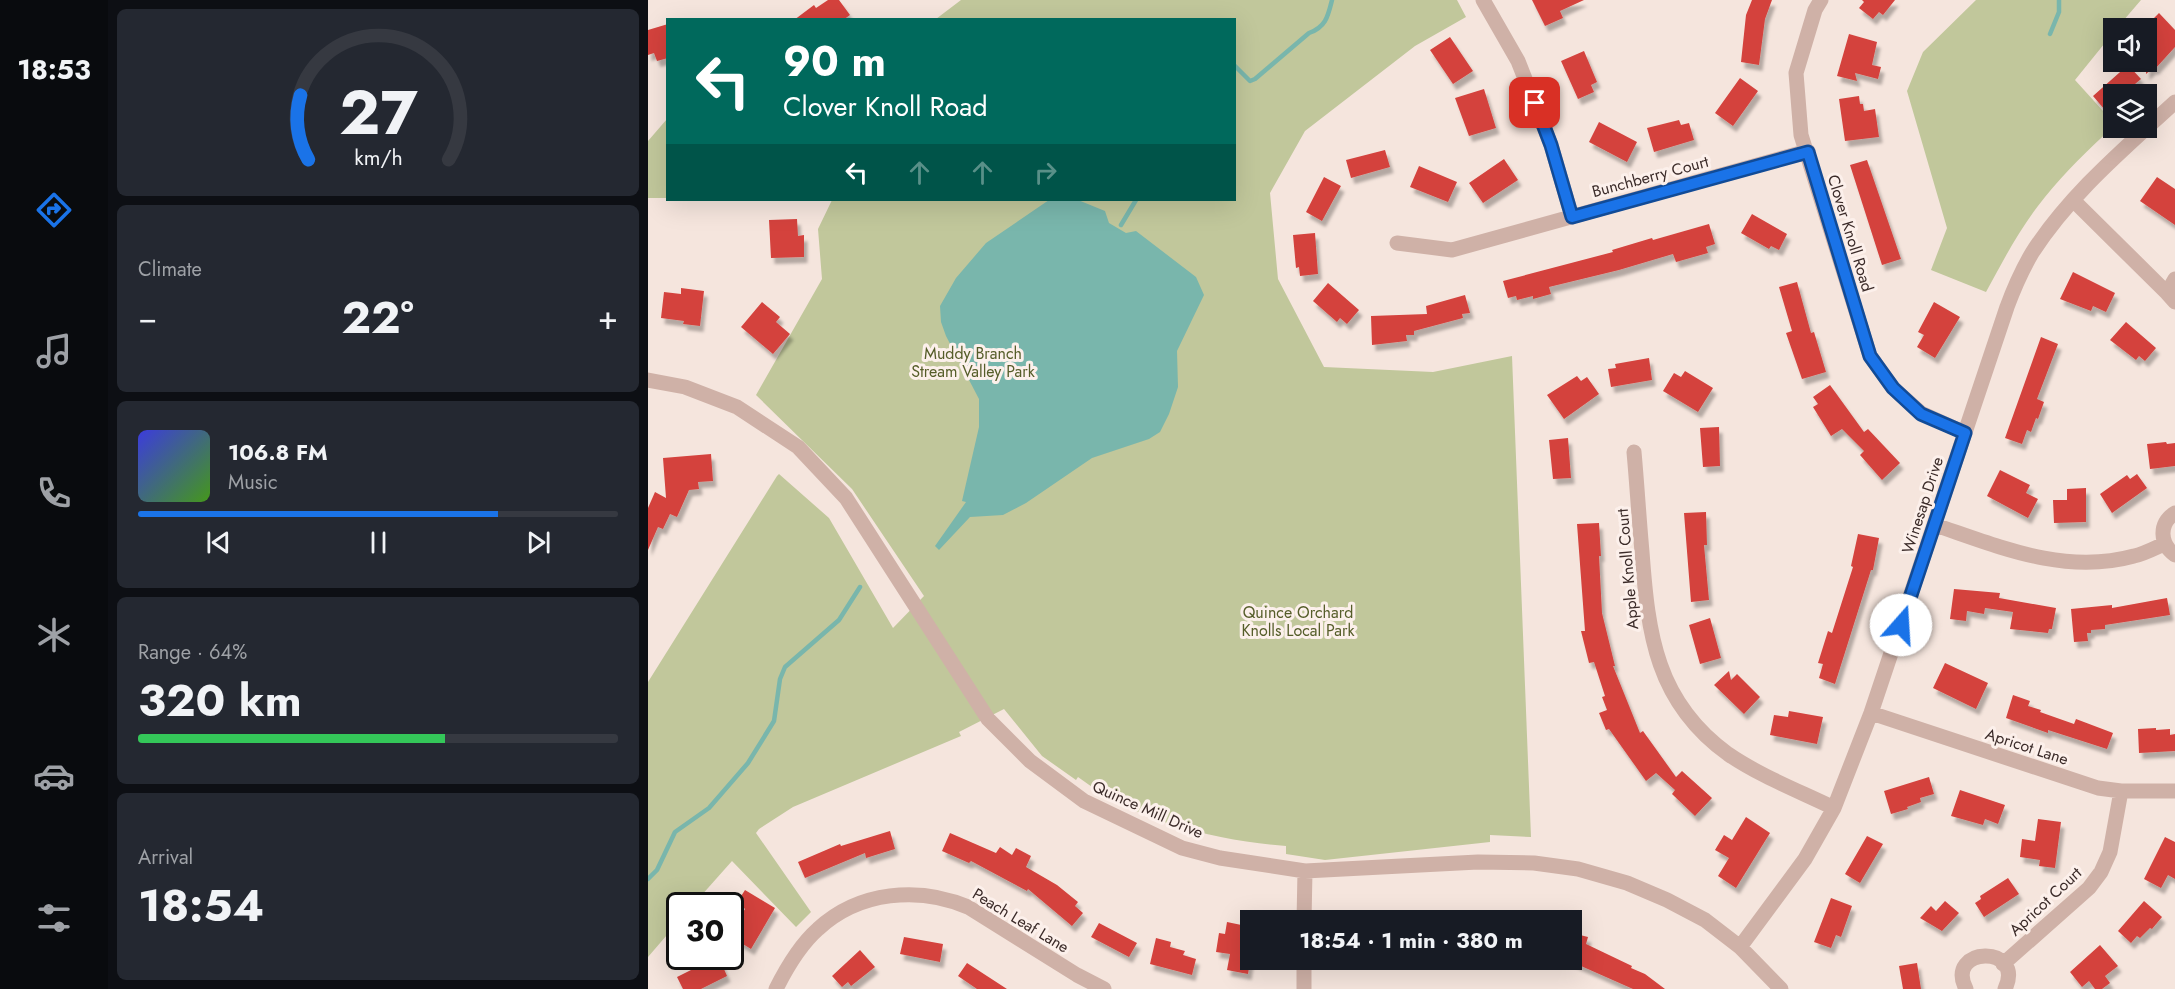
<!DOCTYPE html>
<meta charset="utf-8">
<style>
:root{--surface:#171b24;--page:#242831;--text:#f1f3f6;--muted:#9ea1a6;--line:#363941;--accent:#1a73e8}
body{margin:0;font-family:Jost,sans-serif;background:var(--page);color:var(--text);height:100vh;display:flex;flex-direction:column;font-size:22px;white-space:nowrap}
*{box-sizing:border-box;margin:0}
p{font-size:20px;color:var(--muted)}
.icon{flex:none;width:33px;height:33px;fill:none;stroke:currentColor;stroke-width:2;stroke-linecap:round;stroke-linejoin:round}
.map{position:relative;flex:1;overflow:hidden}
.drawer{display:flex;flex-direction:column;gap:9px;padding:9px;background:#0d0f14;width:540px}
.drawer>*{flex:none}
.top-card{position:absolute;left:18px;top:18px;width:570px;height:183px;border-radius:0px;box-shadow:0 6px 24px #0002;background:#00695c;color:#fff;overflow:hidden}
.tools{position:absolute;left:1455px;top:18px;display:grid;gap:12px}
.tools a{display:grid;place-items:center;width:54px;height:54px;border-radius:0px;background:var(--surface);box-shadow:0 6px 24px #0002;font-size:30px}
.speed{position:absolute;left:18px;top:892px;display:flex;gap:12px;font-size:30px;font-weight:700;text-align:center}
.speed>*{display:grid;place-content:center;width:78px;height:78px;border-radius:50%;background:var(--surface);box-shadow:0 6px 24px #0002;line-height:1}
.speed .limit{border:3px solid #111;border-radius:9px;background:#fff;color:#111}
.pin{position:absolute;display:grid;place-items:center;width:51px;height:51px;color:#fff;margin:-26px;border-radius:12px;box-shadow:0 3px 9px #0006}
.me{position:absolute;width:66px;margin:-33px;rotate:19deg;stroke-linejoin:round;filter:drop-shadow(0 0 4px #0008)}
.turn{display:flex;align-items:center;gap:21px;height:126px;padding:0 18px;font-size:27px}
.turn .icon{width:78px;height:78px;stroke-width:2.5}
.turn b{display:block;font-size:42px;line-height:51px}
.lanes{display:flex;align-items:center;height:57px;padding:0 18px;background:#0003;justify-content:center;gap:30px;direction:ltr}
.lanes .off{opacity:.35}
.big{font-size:45px;font-weight:700;line-height:1.1}
.drawer .tile{flex:1;display:flex;flex-direction:column;justify-content:center;gap:9px;min-width:0;padding:0 21px;border-radius:9px;background:var(--page)}
.drawer .dial{align-items:center;gap:0}
.dial svg{height:156px;overflow:visible;fill:none;stroke:var(--line);stroke-width:7;stroke-linecap:round;text-anchor:middle}
.dial text{fill:var(--text);stroke:none}
.song{display:flex;align-items:center;gap:18px}
.cover{width:72px;height:72px;border-radius:9px;background:linear-gradient(135deg,hsl(240 70% 55%),hsl(100 70% 35%))}
.played{height:6px;border-radius:3px;background:linear-gradient(90deg,var(--accent) 75%,var(--line) 75%)}
.keys{display:flex;justify-content:space-around;direction:ltr}
.heat{display:flex;justify-content:space-between;align-items:center;font-size:33px;direction:ltr}
.charge{height:9px;border-radius:4px;background:linear-gradient(90deg,#34c759 64%,var(--line) 0)}
.trip{position:absolute;left:592px;top:910px;width:342px;height:60px;border-radius:0px;background:var(--surface);box-shadow:0 6px 24px #0002;font-weight:700;line-height:60px;text-align:center}
main{display:flex;flex:1;min-height:0}
.dock{display:flex;flex-direction:column;width:108px;justify-content:space-around;align-items:center;background:#090b0e;color:var(--muted)}
.dock .icon{width:42px;height:42px}
.dock .on{color:var(--accent)}
.dock b{font-size:27px;color:var(--text)}
.map>svg:first-child{display:block}
</style>
<main>
<nav class="dock">
<b>18:53</b>
<svg class="icon on" aria-label="directions" viewBox="0 0 24 24"><path d="M12 3l9 9-9 9-9-9zM9 14v-3h6M13 9l2 2-2 2"/></svg>
<svg class="icon" aria-label="music" viewBox="0 0 24 24"><path d="M9 18V5l10-2v13"/><circle cx="6" cy="18" r="3"/><circle cx="16" cy="16" r="3"/></svg>
<svg class="icon" aria-label="phone" viewBox="0 0 24 24"><path d="M5 4h4l2 5-3 2q2 4 5 5l2-3 5 2v4C11 20 4 13 5 4z"/></svg>
<svg class="icon" aria-label="climate" viewBox="0 0 24 24"><path d="M12 3v18M4 7l16 10M4 17L20 7"/></svg>
<svg class="icon" aria-label="car" viewBox="0 0 24 24"><path d="M5 17H2v-5l4-1 3-4h7l3 4 3 1v5h-3M9 17h6M6 11h13"/><circle cx="7" cy="17" r="2"/><circle cx="17" cy="17" r="2"/></svg>
<svg class="icon" aria-label="filters" viewBox="0 0 24 24"><path d="M4 7h16M4 17h16"/><circle cx="9" cy="7" r="2"/><circle cx="15" cy="17" r="2"/></svg>
</nav>
<section class="drawer">
<div class="tile dial"><svg viewBox="0 0 100 80">
<path d="M14 69A42 42 0 1 1 86 69"/>
<path d="M14 69A42 42 0 0 1 10 36" stroke="#1a73e8"/>
<text x="50" y="56" font-size="32" font-weight="700">27</text>
<text x="50" y="72" font-size="11">km/h</text>
</svg></div>
<div class="tile"><p>Climate</p>
<div class="heat"><a>−</a><b class="big">22°</b><a>+</a></div>
</div>
<div class="tile">
<div class="song"><i class="cover"></i><div><b>106.8 FM</b><p>Music</p></div></div>
<div class="played"></div>
<div class="keys"><svg class="icon" aria-label="previous" viewBox="0 0 24 24"><path d="M18 5L8 12l10 7zM5 5v14"/></svg><svg class="icon" aria-label="pause" viewBox="0 0 24 24"><path d="M8 5v14M16 5v14"/></svg><svg class="icon" aria-label="next" viewBox="0 0 24 24"><path d="M6 5l10 7-10 7zM19 5v14"/></svg></div>
</div>
<div class="tile"><p>Range · 64%</p><b class="big">320 km</b><div class="charge"></div></div>
<div class="tile"><p>Arrival</p><b class="big">18:54</b></div>
</section>
<div class="map">
<svg width="1527" height="989" viewBox="0 0 1527 989">
<defs>
<filter id="shadow"><feDropShadow dx="3.5" dy="6" stdDeviation="1.5" flood-color="#0004"/></filter>
</defs>
<rect width="100%" height="100%" fill="#f5e5dd"/>
<path fill="#c1c79b" d="M313,0H809L818,17L767,46L657,131L622,193L630,279L676,367L785,372L864,356L883,837L842,835V842L677,860L638,854V846C566,840 489,822 430,777L428,780L394,756L356,709L311,732L313,736L145,807L111,829L108,833L163,912L148,927L84,861L44,906H32L31,921L0,957V682L129,476L131,474L181,518L245,628L276,596L204,489L108,395L174,279L170,229L184,200H586V20L288,19Z
M1328,0H1493L1469,28H1466L1465,33L1427,80L1465,122V127C1441,149 1418,171 1397,197C1373,226 1356,259 1338,292L1283,270L1299,228L1259,91L1275,52Z
M19,119V198H0V141Z"/>
<path fill="#79b6ac" d="M401,200H430L457,211L461,223L478,233L488,231L548,277L556,295L529,351L530,387L521,414L512,432L501,439L444,458L378,503L355,515L322,517L291,550L287,546L318,502L314,501L331,427V399L298,336L293,322L292,306L308,278L338,243Z"/>
<g fill="none" stroke-linecap="round" stroke-linejoin="round">
<path stroke="#79b6ac" stroke-width="4.5" d="M1402,34L1411,12V0
M586,65L602,81L607,79L661,33C678,27 680,16 684,0
M473,225L488,200
M0,879L9,870L27,832L61,808L100,763L126,721L132,679L137,667L191,620L212,587"/>
</g>
<path fill="#d4423d" filter="url(#shadow)" d="M180,0H191L202,15L195,20H146L166,5L168,8Z
M884,0H936L912,11L915,18L897,26Z
M1104,0H1124L1117,19L1111,65L1093,62L1098,15Z
M1214,0H1247L1235,15L1231,12L1225,19L1211,8L1216,2Z
M1511,13L1527,30V47L1507,69L1505,68L1498,74V26Z
M20,24V58L9,61L6,53L0,55V30Z
M1201,34L1229,42L1224,65L1233,67L1230,79L1207,73L1209,81L1189,76Z
M802,37L825,71L805,84L782,50Z
M936,51L949,82L943,85L946,92L930,99L913,61Z
M1480,65L1493,79L1475,94H1466V103L1457,110L1445,96Z
M1092,78L1110,91L1085,126L1067,113Z
M836,89L848,128L821,136L807,98Z
M1211,96L1212,104H1215L1216,111L1227,109L1231,137L1197,141L1191,99Z
M1031,120L1033,125L1041,123L1046,140L1006,152L999,128Z
M951,122L989,142L979,162L941,142Z
M737,150L742,167L703,178L698,160Z
M856,159L870,180L835,203L821,183Z
M1219,160L1253,259L1234,265L1202,165Z
M771,166L809,182L800,202L762,187Z
M676,177L693,186L674,221L658,212Z
M1509,177L1527,189V225L1492,201Z
M1104,214L1139,234L1131,250L1123,246L1121,249L1093,233Z
M149,219L150,236L156,235V257L123,258L121,220Z
M1061,224L1067,244L1058,247L1060,253L1028,262L1025,254L971,270L901,287L903,294L885,299V296L869,300L868,296L860,298L855,281L965,252L964,250L1004,238L1005,240Z
M667,233L670,274L652,276L651,267L648,268L645,235Z
M1425,272L1467,293L1458,312L1445,306L1443,311L1412,299Z
M1149,282L1163,333L1166,332L1178,372L1154,379L1138,333L1144,331L1131,287Z
M680,283L711,310L699,324L692,318L689,322L665,301Z
M33,288L56,291L52,326L35,324L36,321L13,318L16,292L33,294Z
M817,295L822,313L814,314L815,318L766,331V335H758L759,341L724,345L723,316L779,314L778,306Z
M114,302L132,317L128,322L142,334L125,354L93,327Z
M1286,302L1312,317L1287,358L1269,347L1276,335L1270,332Z
M1478,322L1508,348L1497,361L1491,356L1488,360L1462,340Z
M1393,337L1410,344L1389,399L1396,402L1390,419L1388,418L1383,432L1379,430L1374,444L1357,438Z
M1001,358L1004,380L963,387L960,369L968,368L967,364Z
M1037,371L1065,388L1050,412L1015,391L1026,373L1033,377Z
M929,376L933,381L939,377L951,394L916,419L899,395Z
M1182,385L1216,432L1220,429L1252,463L1234,480L1212,455L1216,451L1194,429L1183,436L1165,407L1170,404L1165,397Z
M1071,427L1072,466L1055,467L1052,428Z
M920,438L923,478L905,479L901,440Z
M1518,442L1519,444L1527,443V466L1502,469L1499,444Z
M63,454L65,481L50,482L51,489L41,490L29,517L22,514L15,529L10,527L0,550V508L7,492L18,498L15,458Z
M1352,470L1382,485L1378,493L1390,499L1380,518L1339,496Z
M1489,474L1499,488L1464,513L1452,494L1479,475L1482,479Z
M1438,488V522L1406,523L1405,500H1419V489Z
M1058,512L1059,545H1056L1061,600L1043,602L1036,513Z
M951,523L953,556H951L954,613L967,666H965L992,733L995,731L1028,777L1034,771L1064,798L1047,816L1024,794L1027,790L1008,773L998,781L961,729L958,730L951,713L959,710L954,697L957,696L946,662L941,663L933,631H937L929,524Z
M1210,534L1231,538L1225,570H1223L1187,684L1171,678L1175,664L1170,663L1180,631L1184,633L1205,567L1203,566Z
M1306,589L1352,593L1351,598L1408,608L1404,629H1401L1400,633L1362,629L1365,612L1337,608L1336,614L1319,611L1318,621L1302,619Z
M1519,598L1522,615L1457,625V629L1443,630V633H1439L1440,641L1426,642L1423,609L1464,605V608Z
M1062,618L1073,658L1052,664L1041,625Z
M1297,663L1340,683L1328,709L1285,688Z
M1081,671L1083,680L1089,674L1112,697L1096,714L1066,685Z
M1365,695L1382,701L1380,706L1393,710L1392,712L1426,724L1428,719L1465,733L1459,749L1400,730V733L1358,718Z
M1141,711L1175,717L1169,744L1122,735L1126,715L1140,717Z
M1508,728V730L1522,729V735L1527,734V751L1491,753L1490,729Z
M1281,777L1286,794L1272,798L1273,802L1259,807L1260,809L1243,814L1236,791Z
M1312,790L1357,805L1350,824L1337,819L1335,825L1303,816Z
M1098,817L1122,833L1088,888L1070,876L1081,858L1067,850L1076,835L1084,840Z
M1390,819L1413,822L1407,868L1391,866L1392,860L1372,857L1374,839L1387,841Z
M242,831L247,849L218,858L217,853L157,878L150,862L192,844L193,846Z
M302,833L348,853L352,847L364,855L368,848L383,856L378,867L409,885L430,902L427,906L435,913L424,926L380,889L379,891L323,861L321,863L294,851Z
M1219,836L1235,844L1212,883L1197,874Z
M1517,837L1527,842V879L1520,875L1513,888L1496,879Z
M1360,878L1371,894L1336,917L1327,903L1333,899L1332,896Z
M97,890L127,908L103,949L85,938L93,924L89,922L97,909L95,907L96,905L90,901Z
M1183,898L1204,906L1193,937L1188,935L1183,948L1166,942Z
M1297,901L1311,913L1294,931L1272,918L1283,906L1288,911Z
M1496,901L1514,917L1504,929L1502,928L1492,938L1489,936L1483,943L1470,931Z
M579,922L603,927V955L600,974L579,970L582,954L568,952L571,933L577,934Z
M451,923L489,943L481,957L443,937Z
M924,933L940,937L938,944L984,966L983,968L997,974L1017,989H985L924,962Z
M256,937L295,944L292,962L252,954Z
M508,938L523,942L522,947L537,951L535,955L548,959L544,975L502,964Z
M1452,945L1470,966L1457,976L1462,983L1454,989H1447L1441,981L1434,987L1422,972Z
M212,950L227,967L203,986L200,982L194,987L184,976Z
M72,960L79,976L53,989H35L29,977L57,963L59,966Z
M319,963L359,989H329L310,976Z
M1269,963L1273,989H1255L1251,966Z"/>
<g fill="none" stroke-linecap="round" stroke-linejoin="round">
<path stroke="#cfb1a7" stroke-width="15" d="M835,0L870,61L903,145L924,217
M1173,0L1167,10L1148,73L1153,135L1222,356L1245,388L1273,413L1317,433
M1425,200L1519,293
M749,243L804,250L1160,151
M1527,279L1519,293L1527,302
M0,380L37,387L89,407L150,447L198,498L340,719L382,761L436,801L534,848L572,858L657,871L830,862L886,863L930,869L979,883L1019,900L1057,920L1092,947L1133,989
M986,452C989,485 991,519 994,552C1000,634 1008,702 1080,754C1112,776 1151,791 1186,808
M1527,513C1510,524 1512,544 1527,555
M1287,525C1352,547 1417,575 1486,556C1496,554 1507,548 1516,544
M1223,713L1450,788L1473,791H1527
M656,921L657,871
M1092,947L1157,859L1186,808L1223,713L1359,307C1366,288 1374,270 1384,253C1422,194 1476,149 1527,102
M1355,964L1441,888L1453,872L1462,852L1473,791
M128,989C138,969 153,944 170,929C211,891 271,886 320,907L429,975L456,989
M656,989V960
M1318,989C1296,946 1378,944 1357,989"/>
</g>
<g fill="none" stroke-linecap="round" stroke-linejoin="round">
<defs>
<path id="route" d="M887,103L903,145L924,217L1160,152L1222,356L1245,388L1273,414L1317,433L1253,625"/>
</defs>
<use href="#route" stroke="#114b97" stroke-width="15"/>
<use href="#route" stroke="#1a73e8" stroke-width="10"/>
</g>
<g text-anchor="middle" stroke-width="6" stroke-linejoin="round" paint-order="stroke">
<g font-size="16" fill="#3b2b29" stroke="#fcf0eb">
<text transform="translate(1002 176) rotate(-15)" y="6">Bunchberry Court</text>
<text transform="translate(1203 233) rotate(73)" y="6">Clover Knoll Road</text>
<text transform="translate(1274 505) rotate(-72)" y="6">Winesap Drive</text>
<text transform="translate(979 569) rotate(-95)" y="6">Apple Knoll Court</text>
<text transform="translate(1379 746) rotate(18)" y="6">Apricot Lane</text>
<text transform="translate(500 809) rotate(24)" y="6">Quince Mill Drive</text>
<text transform="translate(1397 901) rotate(-43)" y="6">Apricot Court</text>
<text transform="translate(373 920) rotate(31)" y="6">Peach Leaf Lane</text>
</g>
<g font-size="16" fill="#555d29" stroke="#fcf0eb">
<text x="325" y="359">Muddy Branch<tspan x="325" dy="18">Stream Valley Park</tspan></text>
<text x="650" y="618">Quince Orchard<tspan x="650" dy="18">Knolls Local Park</tspan></text>
</g>
</g>
</svg>
<div class="tools">
<a><svg class="icon" aria-label="sound" viewBox="0 0 24 24"><path d="M4 9h4l5-4v14l-5-4H4zM17 9q2 3 0 6"/></svg></a>
<a><svg class="icon" aria-label="layers" viewBox="0 0 24 24"><path d="M12 4l9 5-9 5-9-5zM3 14l9 5 9-5"/></svg></a>
</div>
<div class="speed"><div class="limit">30</div></div>
<div class="pin" style="left:887px;top:103px;background:#d93025"><svg class="icon" aria-label="arrive" viewBox="0 0 24 24"><path d="M6 21V4h12l-3 4 3 4H6"/></svg></div>
<svg class="me" style="left:1253px;top:625px" viewBox="-20 -20 40 40"><circle r="19" fill="#fff"/><path d="M0-13L10 11 0 6-10 11z" fill="#1a73e8"/></svg>
<div class="trip">18:54 · 1 min · 380 m</div>
<div class="top-card">
<div class="turn"><svg class="icon" aria-label="left" viewBox="0 0 24 24"><path d="M17 20v-9H6M10 6l-5 5 5 5"/></svg><div><b>90 m</b>Clover Knoll Road</div></div>
<div class="lanes"><svg class="icon" aria-label="left" viewBox="0 0 24 24"><path d="M17 20v-9H6M10 6l-5 5 5 5"/></svg><svg class="icon off" aria-label="ahead" viewBox="0 0 24 24"><path d="M12 20V5M6 11l6-6 6 6"/></svg><svg class="icon off" aria-label="ahead" viewBox="0 0 24 24"><path d="M12 20V5M6 11l6-6 6 6"/></svg><svg class="icon off" aria-label="right" viewBox="0 0 24 24"><path d="M7 20v-9h11M14 6l5 5-5 5"/></svg></div>
</div>
</div>
</main>
